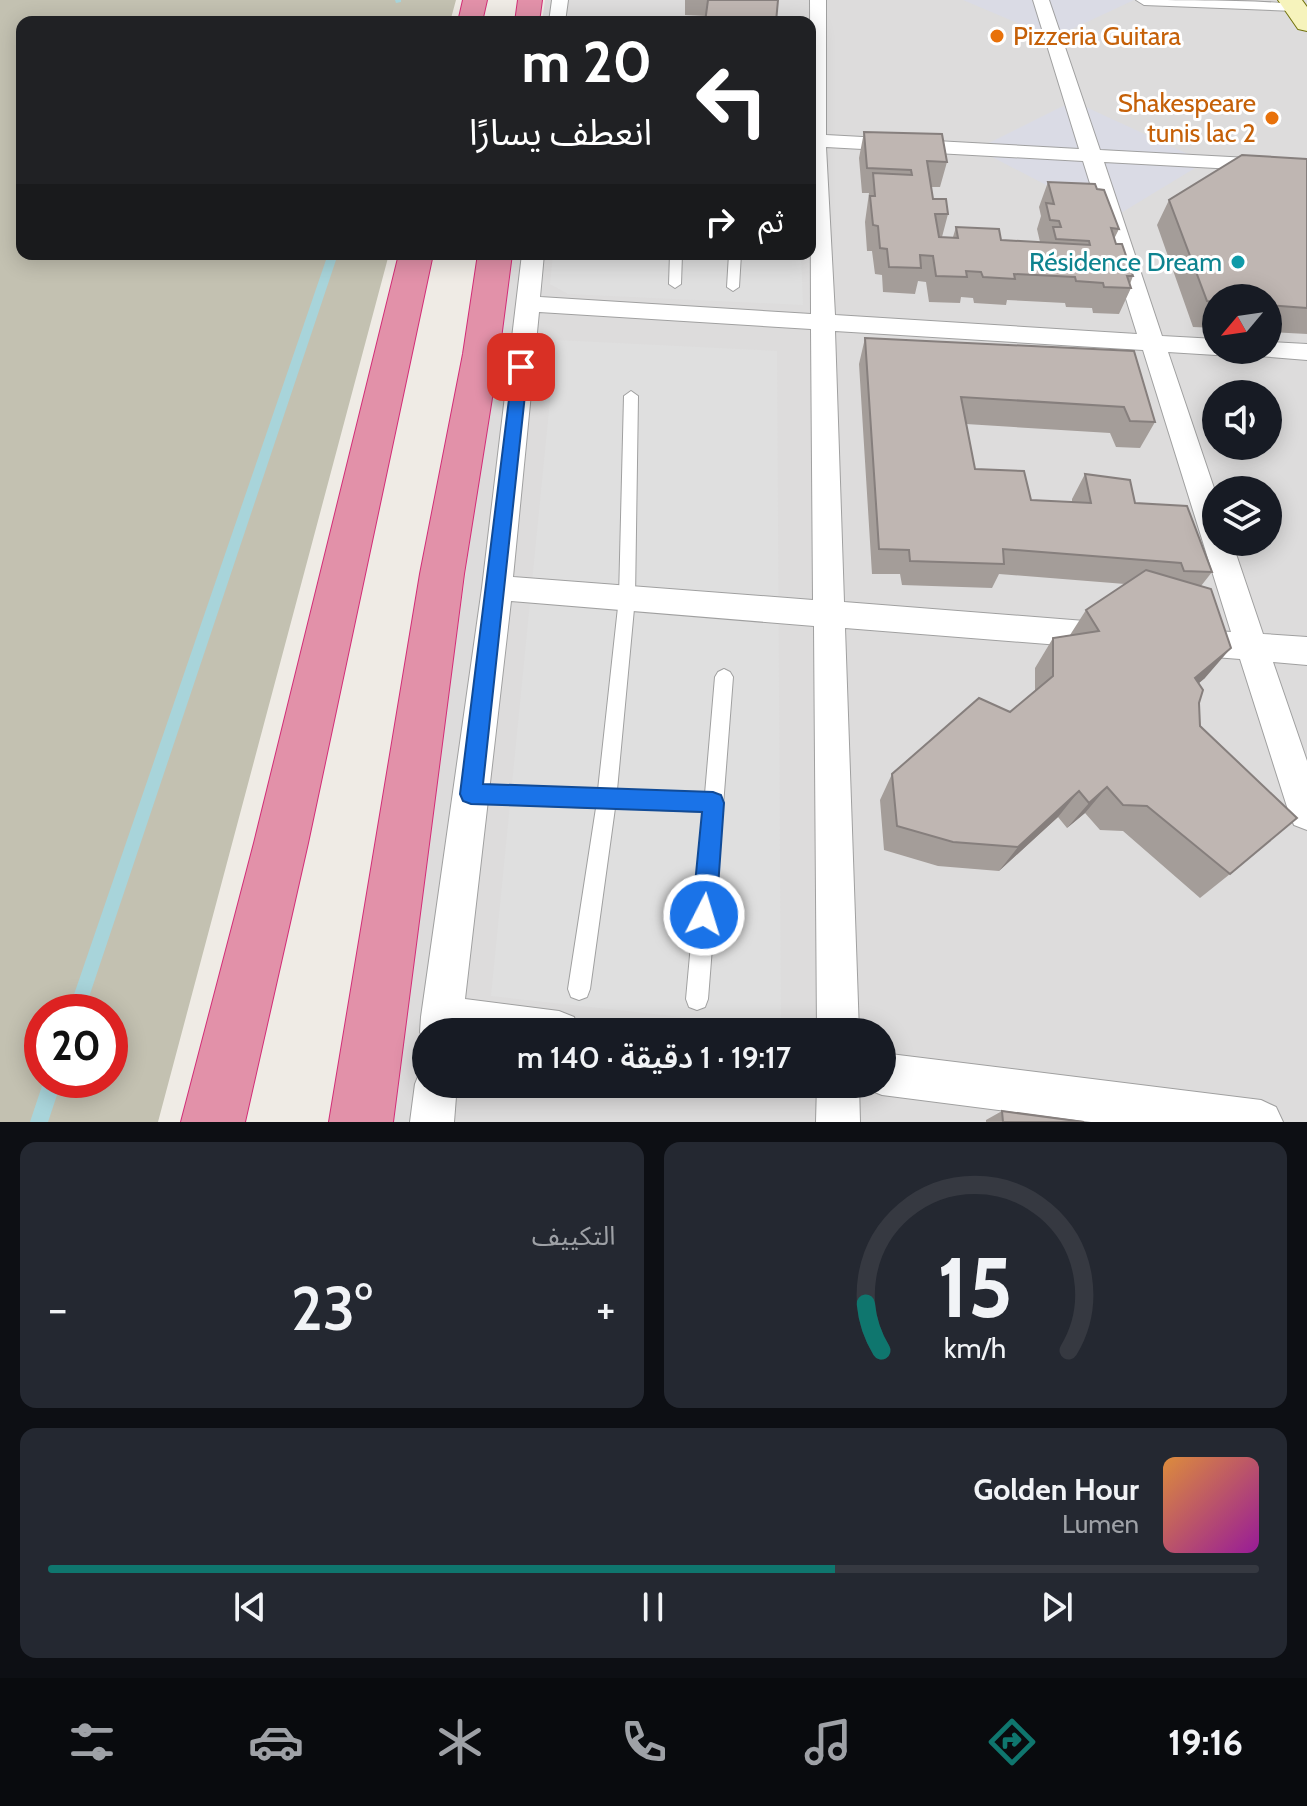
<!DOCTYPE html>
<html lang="ar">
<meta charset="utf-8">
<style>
:root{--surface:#171b24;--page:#242831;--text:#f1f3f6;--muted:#9ea1a6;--line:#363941;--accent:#0f766e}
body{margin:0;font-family:Cabin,"Noto Sans Arabic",sans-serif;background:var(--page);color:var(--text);direction:rtl;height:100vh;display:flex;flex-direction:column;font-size:30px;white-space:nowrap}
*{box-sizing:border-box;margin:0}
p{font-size:26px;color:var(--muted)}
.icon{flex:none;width:44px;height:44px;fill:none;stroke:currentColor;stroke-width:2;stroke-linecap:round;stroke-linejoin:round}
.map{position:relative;height:1122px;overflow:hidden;direction:ltr}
.drawer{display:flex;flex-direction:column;gap:20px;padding:20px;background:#0d0f14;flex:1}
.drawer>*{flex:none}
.banner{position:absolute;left:16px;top:16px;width:800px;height:244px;border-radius:16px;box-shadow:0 4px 20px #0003;direction:rtl;background:#202124;color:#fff;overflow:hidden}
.needle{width:52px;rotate:241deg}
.tools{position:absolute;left:1202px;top:284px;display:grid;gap:16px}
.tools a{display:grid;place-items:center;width:80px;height:80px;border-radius:50%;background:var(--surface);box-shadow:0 4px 20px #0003;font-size:40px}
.speed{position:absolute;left:24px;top:994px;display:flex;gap:16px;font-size:40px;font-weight:700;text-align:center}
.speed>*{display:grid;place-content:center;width:104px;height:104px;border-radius:50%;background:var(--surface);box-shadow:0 4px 20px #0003;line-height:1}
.speed .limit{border:12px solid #d22;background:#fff;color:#111}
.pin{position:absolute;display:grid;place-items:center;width:68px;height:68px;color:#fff;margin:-34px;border-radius:16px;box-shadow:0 4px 12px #0006}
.me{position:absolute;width:88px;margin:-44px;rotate:5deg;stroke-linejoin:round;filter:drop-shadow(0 0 6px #0008)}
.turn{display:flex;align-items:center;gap:28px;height:168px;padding:0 32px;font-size:36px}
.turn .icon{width:104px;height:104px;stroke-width:2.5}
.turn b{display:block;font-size:56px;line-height:68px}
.then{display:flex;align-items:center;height:76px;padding:0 32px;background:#0003;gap:16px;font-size:30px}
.big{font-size:60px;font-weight:600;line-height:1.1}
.drawer .card{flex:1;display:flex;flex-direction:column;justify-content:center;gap:12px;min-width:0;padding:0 28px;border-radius:16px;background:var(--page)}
.drawer .dial{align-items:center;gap:0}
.dial svg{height:208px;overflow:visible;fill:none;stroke:var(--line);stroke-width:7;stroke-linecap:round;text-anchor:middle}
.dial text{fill:var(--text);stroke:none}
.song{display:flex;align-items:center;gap:24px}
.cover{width:96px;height:96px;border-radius:12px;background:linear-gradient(135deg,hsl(30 70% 55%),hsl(300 70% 35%))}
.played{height:8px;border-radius:4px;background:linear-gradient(90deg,var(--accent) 65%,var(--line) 65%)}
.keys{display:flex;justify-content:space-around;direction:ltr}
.heat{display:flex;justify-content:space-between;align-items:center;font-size:44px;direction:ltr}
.drawer .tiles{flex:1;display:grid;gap:20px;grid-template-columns:1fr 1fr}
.card:last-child{grid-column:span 2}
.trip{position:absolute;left:412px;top:1018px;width:484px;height:80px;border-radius:40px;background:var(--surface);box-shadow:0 4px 20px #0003;font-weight:600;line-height:80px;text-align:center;direction:rtl}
.tabs{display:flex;height:128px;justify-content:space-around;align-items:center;background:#090b0e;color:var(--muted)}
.tabs .icon{width:56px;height:56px}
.tabs .active{color:var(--accent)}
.tabs b{font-size:36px;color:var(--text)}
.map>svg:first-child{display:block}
</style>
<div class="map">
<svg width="1307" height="1122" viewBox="0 0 1307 1122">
<rect width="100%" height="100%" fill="#efebe5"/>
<path fill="#dddcdc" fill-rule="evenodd" d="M545,0H1307V1122H389L510,254H810V22H542ZM1216,298H1268V350H1216ZM1216,394H1268V446H1216ZM1216,490H1268V542H1216ZM426,1032H882V1084H426Z"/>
<path fill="#c3c1b1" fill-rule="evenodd" d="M0,0H456L450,22H22V254H389L158,1122H0ZM42,1012H110V1080H42Z"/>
<path fill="#dfdfdf" d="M553,254H801L803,305L568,294L550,284Z
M556,340L777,351L781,1028L491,996Z"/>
<path fill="#dadbe5" d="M963,0H1134L1053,38Z
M1073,101L1205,162L1111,219L977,149Z"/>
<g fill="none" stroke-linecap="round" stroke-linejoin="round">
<path fill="#a8d4da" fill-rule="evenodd" d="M395,0H401V2L396,3Z
M328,254H338L84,1012H68Z
M44,1080H62L48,1122H30Z"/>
<defs>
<path id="lane" d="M670,254H682L681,284L675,288L669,284Z
M729,254H741L739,287L733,291L727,287Z
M631,391L638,396L635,598L617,790L705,794L715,677L718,672L724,669L730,672L733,677L708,999L705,1007L697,1010L689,1007L686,999L703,812L615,808L590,989L587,997L579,1000L571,997L568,989L596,808L471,803L464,800L461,794L464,788L471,785L598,790L619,598L624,396Z"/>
<path id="street" d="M552,0H568L565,22H549Z
M810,0H826V135L1079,149L1033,0H1049L1100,150L1307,161V173L1104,162L1162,336L1216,339V350H1226L1216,355L1168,352L1216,494V542H1232L1263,634L1307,637V665L1273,662L1307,761V830L1294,825L1289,813L1240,659L1189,655L1178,651L1173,642L1178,633L1189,629L1231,632L1143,350L835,331L844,602L1110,623L1121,627L1126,636L1121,645L1110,649L845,628L859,1032H817L814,626L511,601L465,999L559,1011L574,1017L580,1032H426V1046L420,1032L421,1017L482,588L522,254H544L540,297L811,314ZM826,147L1083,161L1137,334L835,315ZM539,312L811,329L813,600L513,577Z
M1136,0C1161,0 1290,0 1302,6L1294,11L1144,5Z
M1268,342L1307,344V360L1259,356L1256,350H1268Z
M882,1053L1261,1100L1276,1107L1283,1122H1091L882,1095L867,1089L865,1084H882Z
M426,1067V1084H457L454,1122H410L415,1084L421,1069Z
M817,1084H859L860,1122H816Z"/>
<path id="secondary" d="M1278,0H1302L1307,7V31L1298,29Z"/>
<path id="highway" d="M463,0H487L482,22H458Z
M518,0H542L539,22H515Z
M399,254H433L308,843L245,1122H181L254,843Z
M478,254H512L499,354L464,574L393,1122H329L420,574L463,354Z"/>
</defs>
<use href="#lane" stroke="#a0a0a0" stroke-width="2"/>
<use href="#street" stroke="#a0a0a0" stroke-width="2"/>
<use href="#secondary" stroke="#70710a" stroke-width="2"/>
<use href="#highway" stroke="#d22e77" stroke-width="2"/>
<use href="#lane" fill="#fff" fill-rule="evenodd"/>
<use href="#street" fill="#fff" fill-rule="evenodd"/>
<use href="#secondary" fill="#f6f3bc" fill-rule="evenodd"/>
<use href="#highway" fill="#e291a9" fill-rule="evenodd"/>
</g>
<path fill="#a49d99" d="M685,0H778L706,16L685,15Z
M864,132L947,162L940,187H931L933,199L948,214L942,237H953L956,227L1001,240L1040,242L1037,229L1041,216L1039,207L1048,182L1097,189L1119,229L1114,239L1133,276L1130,284L1131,288L1119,314L1093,313L1092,308L1066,307L1065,303L1007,300L1006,305L974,303L973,298L961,297L960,303L929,302L926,282L918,281L915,294L883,292L882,275L875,274L872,251H867L865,222L869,193H862L859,158Z
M1307,159V334L1268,332V298H1216V328L1193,327L1157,225L1169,200Z
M865,338L1134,351L1155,422L1140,448L1116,447L1110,433L966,424L975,469L1031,500L1072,502V499L1085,474L1135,503L1212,572L1201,586L1205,678L1199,683L1200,726L1230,874L1200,898L1123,831L1100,830L1085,813L1067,828L1058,817L999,871L938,866L884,850L880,800L892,774L1010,712L1035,691V668L1053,638L1070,635L1086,610L1125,584L999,574L992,588L902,585L900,574H872L859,364Z
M1002,1111L1084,1122H986V1120Z"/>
<path fill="#867f7d" d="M1231,648L1205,678L1170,707L1195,678Z
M1107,787L1085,813L1067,828L1089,803Z
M1079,791L1058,817L999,871L1018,847Z"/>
<path fill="#bfb6b2" stroke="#867f7d" stroke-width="2" d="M708,0H778L776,22H705Z
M864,132L942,134L947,162L927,161L933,199H946L948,214H935L939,237L958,238L956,227L999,229L1001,240L1090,245L1089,241L1056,239L1053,227H1061L1059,221L1050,220L1046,203L1054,204L1048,182L1095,184L1097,189L1104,190L1119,229L1111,228L1116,244H1122L1133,276H1127L1131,288L1104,287L1103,283L1076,281L1075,277L1014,274L1015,279L983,277L981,272L966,271L967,277L936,276L933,256L920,255L921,268L889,267L887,249L880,248L878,226L873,225L870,196H875L873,173L912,175L911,170L867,168Z
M1242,155L1307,159V308L1268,305V298H1216V302L1207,301L1169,200Z
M865,338L1134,351L1155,422L1130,421L1124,407L961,397L975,469L1024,471L1031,500L1091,503L1085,474L1130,480L1135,503L1187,506L1212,572L1184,571L1181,563L1003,549L1004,564L910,561L909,550L879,549Z
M1146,570L1211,589L1231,648L1195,678L1203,690L1199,703L1200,726L1297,818L1230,874L1147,806L1123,805L1107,787L1089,803L1079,791L1018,847L953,842L897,826L892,774L979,698L1010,712L1053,676V638L1099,631L1086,610Z
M1002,1111L1084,1122H1003Z"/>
<path fill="#1a73e8" stroke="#114b97" stroke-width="2" d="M521,362L528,367L483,784L713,792L721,795L724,803L716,915L712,923L704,927L696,923L692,915L702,812L471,804L463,801L460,794L513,367Z"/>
<g fill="#e8710a" stroke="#fff" stroke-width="3">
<circle cx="997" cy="36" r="8"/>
<circle cx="1272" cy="118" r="8"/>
</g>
<circle fill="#0f9aa8" stroke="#fff" stroke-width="3" cx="1238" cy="262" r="8"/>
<g text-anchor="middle" stroke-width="6" stroke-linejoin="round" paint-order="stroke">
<g font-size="26" fill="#c56008" stroke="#fff" text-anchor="start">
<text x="1013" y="45">Pizzeria Guitara</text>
<text x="1256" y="112" text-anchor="end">Shakespeare<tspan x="1256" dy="30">tunis lac 2</tspan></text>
</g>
<g font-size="26" fill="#0d838f" stroke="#fff" text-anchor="end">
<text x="1222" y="271">Résidence Dream</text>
</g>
</g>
</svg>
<div class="tools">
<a><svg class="needle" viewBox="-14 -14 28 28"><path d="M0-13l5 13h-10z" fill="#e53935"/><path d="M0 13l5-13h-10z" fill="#9ea1a6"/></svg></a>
<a><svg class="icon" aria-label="sound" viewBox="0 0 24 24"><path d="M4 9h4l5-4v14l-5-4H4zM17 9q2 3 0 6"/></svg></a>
<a><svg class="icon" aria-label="layers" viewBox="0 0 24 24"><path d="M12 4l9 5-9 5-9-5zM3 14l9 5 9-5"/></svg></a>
</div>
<div class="speed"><div class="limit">20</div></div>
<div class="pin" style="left:521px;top:367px;background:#d93025"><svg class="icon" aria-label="arrive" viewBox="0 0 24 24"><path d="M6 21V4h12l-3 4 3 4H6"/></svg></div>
<svg class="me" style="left:704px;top:915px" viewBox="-20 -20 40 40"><circle r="17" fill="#1a73e8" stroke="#fff" stroke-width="3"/><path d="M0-11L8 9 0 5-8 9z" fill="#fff"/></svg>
<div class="trip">19:17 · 1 دقيقة · 140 m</div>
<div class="banner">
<div class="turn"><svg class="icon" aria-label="left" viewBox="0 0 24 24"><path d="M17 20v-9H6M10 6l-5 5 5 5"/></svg><div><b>20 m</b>انعطف يسارًا</div></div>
<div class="then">ثم<svg class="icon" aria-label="right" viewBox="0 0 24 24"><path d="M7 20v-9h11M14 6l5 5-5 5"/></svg></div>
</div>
</div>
<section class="drawer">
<div class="tiles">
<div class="card dial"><svg viewBox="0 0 100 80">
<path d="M14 69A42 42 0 1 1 86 69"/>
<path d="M14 69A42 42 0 0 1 8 51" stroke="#0f766e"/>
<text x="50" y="56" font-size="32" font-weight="700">15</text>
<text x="50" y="72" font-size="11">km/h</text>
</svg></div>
<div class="card"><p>التكييف</p>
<div class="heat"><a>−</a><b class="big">23°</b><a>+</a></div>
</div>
<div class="card">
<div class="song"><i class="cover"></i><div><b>Golden Hour</b><p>Lumen</p></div></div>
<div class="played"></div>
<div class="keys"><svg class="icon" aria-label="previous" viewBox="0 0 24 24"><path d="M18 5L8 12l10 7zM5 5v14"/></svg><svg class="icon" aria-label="pause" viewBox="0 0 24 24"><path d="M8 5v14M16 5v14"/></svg><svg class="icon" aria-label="next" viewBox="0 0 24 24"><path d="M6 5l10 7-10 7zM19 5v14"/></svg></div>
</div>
</div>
</section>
<nav class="tabs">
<b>19:16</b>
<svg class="icon active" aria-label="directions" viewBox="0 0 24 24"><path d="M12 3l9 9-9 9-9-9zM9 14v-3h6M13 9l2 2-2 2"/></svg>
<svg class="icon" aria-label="music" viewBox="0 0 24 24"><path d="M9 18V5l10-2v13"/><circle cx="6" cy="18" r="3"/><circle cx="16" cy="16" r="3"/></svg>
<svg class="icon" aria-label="phone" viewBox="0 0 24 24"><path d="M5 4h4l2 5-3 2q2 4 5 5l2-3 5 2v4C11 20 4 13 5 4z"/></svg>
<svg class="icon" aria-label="climate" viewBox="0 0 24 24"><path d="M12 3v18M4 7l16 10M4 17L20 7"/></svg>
<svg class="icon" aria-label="car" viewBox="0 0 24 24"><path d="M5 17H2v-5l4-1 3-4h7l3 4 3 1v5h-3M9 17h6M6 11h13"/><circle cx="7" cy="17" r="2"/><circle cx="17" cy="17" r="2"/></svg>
<svg class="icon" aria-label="filters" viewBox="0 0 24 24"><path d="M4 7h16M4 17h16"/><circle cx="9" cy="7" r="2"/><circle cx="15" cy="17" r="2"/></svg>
</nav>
